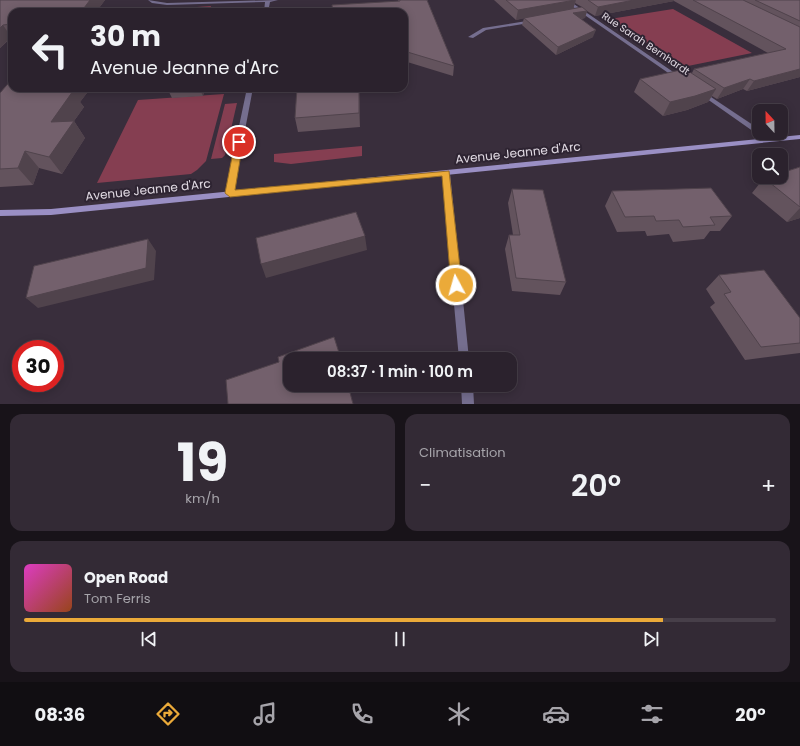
<!DOCTYPE html>
<html lang="fr">
<meta charset="utf-8">
<style>
:root{--surface:#2b222d;--page:#332a35;--text:#f1f3f6;--muted:#a6a4aa;--line:#473f49;--accent:#ebaa39}
body{margin:0;font-family:Poppins,sans-serif;background:var(--page);color:var(--text);height:100vh;display:flex;flex-direction:column;font-size:15px;white-space:nowrap}
*{box-sizing:border-box;margin:0}
p{font-size:13px;color:var(--muted)}
.icon{flex:none;width:22px;height:22px;fill:none;stroke:currentColor;stroke-width:2;stroke-linecap:round;stroke-linejoin:round}
.map{position:relative;height:404px;overflow:hidden}
.panel{display:flex;flex-direction:column;gap:10px;padding:10px;background:#181319;flex:1}
.panel>*{flex:none}
.banner{position:absolute;left:8px;top:8px;width:400px;height:84px;border-radius:12px;box-shadow:0 2px 10px #0003,0 0 0 1px var(--line);background:#2b222d;color:var(--text);overflow:hidden}
.needle{width:26px;rotate:338deg}
.buttons{position:absolute;left:752px;top:104px;display:grid;gap:8px}
.buttons a{display:grid;place-items:center;width:36px;height:36px;border-radius:8px;background:var(--surface);box-shadow:0 2px 10px #0003,0 0 0 1px var(--line);font-size:20px}
.speed{position:absolute;left:12px;top:340px;display:flex;gap:8px;font-size:20px;font-weight:700;text-align:center}
.speed>*{display:grid;place-content:center;width:52px;height:52px;border-radius:50%;background:var(--surface);box-shadow:0 2px 10px #0003,0 0 0 1px var(--line);line-height:1}
.speed .limit{border:6px solid #d22;background:#fff;color:#111}
.pin{position:absolute;display:grid;place-items:center;width:34px;height:34px;color:#fff;margin:-17px;border:2px solid #fff;border-radius:50%;box-shadow:0 1px 4px #0007}
.me{position:absolute;width:44px;margin:-22px;rotate:354deg;stroke-linejoin:round;filter:drop-shadow(0 0 3px #0008)}
.turn{display:flex;align-items:center;gap:14px;height:84px;padding:0 16px;font-size:18px}
.turn .icon{width:52px;height:52px;stroke-width:2.5}
.turn b{display:block;font-size:28px;line-height:34px}
.big{font-size:30px;font-weight:600;line-height:1.1}
.panel .card{flex:1;display:flex;flex-direction:column;justify-content:center;gap:6px;min-width:0;padding:0 14px;border-radius:12px;background:var(--page)}
.panel .dial{align-items:center;gap:0}
.dial b{font-size:52px;line-height:1}
.song{display:flex;align-items:center;gap:12px}
.cover{width:48px;height:48px;border-radius:6px;background:linear-gradient(135deg,hsl(310 70% 55%),hsl(20 70% 35%))}
.played{height:4px;border-radius:2px;background:linear-gradient(90deg,var(--accent) 85%,var(--line) 85%)}
.keys{display:flex;justify-content:space-around;direction:ltr}
.heat{display:flex;justify-content:space-between;align-items:center;font-size:22px;direction:ltr}
.panel .tiles{flex:1;display:grid;gap:10px;grid-template-columns:1fr 1fr}
.card:last-child{grid-column:span 2}
.trip{position:absolute;left:283px;top:352px;width:234px;height:40px;border-radius:12px;background:var(--surface);box-shadow:0 2px 10px #0003,0 0 0 1px var(--line);font-weight:600;line-height:40px;text-align:center}
.dock{display:flex;height:64px;justify-content:space-around;align-items:center;background:#110e12;color:var(--muted)}
.dock .icon{width:28px;height:28px}
.dock .on{color:var(--accent)}
.dock b{font-size:18px;color:var(--text)}
.map>svg:first-child{display:block}
</style>
<div class="map">
<svg width="800" height="404" viewBox="0 0 800 404">
<rect width="100%" height="100%" fill="#392e3c"/>
<path fill="#853e51" d="M211,6L210,10L169,12L149,11L154,8L168,9Z
M673,9L752,53L683,67L610,19Z
M224,94L206,161L197,170L191,174L97,183L138,100Z
M237,103L225,155L222,158L211,159L225,104Z
M362,146V156L291,164L274,162V154Z"/>
<g fill="none" stroke-linecap="round" stroke-linejoin="round">
<path fill="#756e8f" fill-rule="evenodd" d="M148,0L167,3L278,0L270,2L268,12H264L265,2L167,5L152,3Z
M563,0H568L682,78L681,79H677Z
M533,20L535,21V22L486,30L473,38L468,37L483,28Z
M247,88H253L233,193L229,196L225,193Z
M702,91L759,129V133L761,134H757L700,94V92Z
M446,170L450,173L469,359H459L442,173Z
M461,385H473L474,404H462Z"/>
<path fill="#9a8fc4" fill-rule="evenodd" d="M800,135V139L51,215L0,216V210L51,209Z"/>
</g>
<path fill="#63535d" fill-rule="evenodd" d="M0,0H105L96,12H12V37L0,48Z
M398,0H427L454,66L453,76L404,61V12Z
M494,0H800V77L747,91L743,89L717,99L712,96L708,102L687,110L663,116L634,92L640,79L692,73L694,69L768,53L674,1L595,16L587,11L585,18L581,19L593,37L556,55L522,25L524,18L516,20ZM575,3L582,7L573,9Z
M12,88H89L90,89L80,102L84,107L74,121L85,138L62,174L39,168L33,185L0,187V93Z
M167,88H205L203,96L172,98Z
M297,88H359L360,127L298,132L295,118Z
M800,167V218L787,222L752,193L764,178Z
M512,189L566,282L560,295L512,291L505,249L509,235H513L508,203Z
M612,191L732,216L720,231H710L704,239L673,242L669,234L647,236L645,231L617,232L605,206Z
M719,275L800,318V353L745,360L710,307L715,303L706,289Z"/>
<path fill="#50434c" d="M90,0H105L96,12H81Z
M576,0L573,9L516,20L518,10Z
M634,0H674V1L595,16L598,7Z
M587,11L585,18L571,20L573,13Z
M3,25L11,37L0,48V28Z
M596,30L593,37L556,55L558,47Z
M800,69V77L747,91L754,81Z
M750,79L743,89L717,99L724,88Z
M69,88H89L90,89L80,102L84,107L74,121L85,138L62,174L49,157L51,122L66,91Z
M199,88H205L203,96Z
M359,88L360,127L359,113Z
M716,89L708,102L687,110L663,116L670,102Z
M25,151L39,168L33,185L18,168Z
M800,208V218L787,222Z
M365,236L367,250L266,278L261,264Z
M148,239L156,251L154,280L38,308L26,298Z"/>
<path fill="#73606c" stroke="#50434c" d="M0,0H90L81,12H12V24L3,25L0,28Z
M400,0H427L454,66L404,51V12H333L332,5L400,1Z
M506,0H575L518,10Z
M588,0H634L598,7Z
M693,0H743L800,27V69L754,81L750,79L724,88L694,69L786,49Z
M755,0H800V21Z
M582,7L587,11L573,13L596,30L558,47L524,18Z
M685,69L716,89L695,96L670,102L640,79Z
M12,79V88H69L66,91H73L51,122L74,121L49,157L25,151L18,168L0,169V93Z
M297,88H359V113L295,118Z
M800,167V207L764,178L767,177H781V173Z
M711,188L732,216L710,217L715,225L683,227L679,220L656,221L654,216L625,217L612,191Z
M512,189L543,190L566,282L516,278L509,235H520Z
M356,212L365,236L261,264L256,238Z
M148,239L146,268L26,298L34,266Z
M764,270L800,318V343L761,347L724,294L731,292L719,275Z
M334,337L341,359H290V385H348L353,404H228L226,380L279,362L278,357Z"/>
<path fill="#ebaa39" stroke="#996e25" d="M239,140L243,142L235,190L449,171L462,285L460,288L456,289L453,288L451,285L442,176L230,197L225,193L235,142Z"/>
<g text-anchor="middle" stroke-width="4" stroke-linejoin="round" paint-order="stroke">
<g font-size="10" fill="#e1dae3" stroke="#2e2432">
<text transform="translate(646 43) rotate(34)" y="4">Rue Sarah Bernhardt</text>
</g>
<g font-size="12" fill="#e1dae3" stroke="#2e2432">
<text transform="translate(518 153) rotate(-6)" y="4">Avenue Jeanne d'Arc</text>
<text transform="translate(148 190) rotate(-6)" y="4">Avenue Jeanne d'Arc</text>
</g>
</g>
</svg>
<div class="buttons">
<a><svg class="needle" viewBox="-14 -14 28 28"><path d="M0-13l5 13h-10z" fill="#e53935"/><path d="M0 13l5-13h-10z" fill="#a6a4aa"/></svg></a>
<a><svg class="icon" aria-label="search" viewBox="0 0 24 24"><circle cx="10" cy="10" r="6"/><path d="M15 15l6 6"/></svg></a>
</div>
<div class="speed"><div class="limit">30</div></div>
<div class="pin" style="left:239px;top:142px;background:#d93025"><svg class="icon" aria-label="arrive" viewBox="0 0 24 24"><path d="M6 21V4h12l-3 4 3 4H6"/></svg></div>
<svg class="me" style="left:456px;top:285px" viewBox="-20 -20 40 40"><circle r="17" fill="#ebaa39" stroke="#fff" stroke-width="3"/><path d="M0-11L8 9 0 5-8 9z" fill="#fff"/></svg>
<div class="trip">08:37 · 1 min · 100 m</div>
<div class="banner">
<div class="turn"><svg class="icon" aria-label="left" viewBox="0 0 24 24"><path d="M17 20v-9H6M10 6l-5 5 5 5"/></svg><div><b>30 m</b>Avenue Jeanne d'Arc</div></div>
</div>
</div>
<section class="panel">
<div class="tiles">
<div class="card dial"><b>19</b><p>km/h</p></div>
<div class="card"><p>Climatisation</p>
<div class="heat"><a>−</a><b class="big">20°</b><a>+</a></div>
</div>
<div class="card">
<div class="song"><i class="cover"></i><div><b>Open Road</b><p>Tom Ferris</p></div></div>
<div class="played"></div>
<div class="keys"><svg class="icon" aria-label="previous" viewBox="0 0 24 24"><path d="M18 5L8 12l10 7zM5 5v14"/></svg><svg class="icon" aria-label="pause" viewBox="0 0 24 24"><path d="M8 5v14M16 5v14"/></svg><svg class="icon" aria-label="next" viewBox="0 0 24 24"><path d="M6 5l10 7-10 7zM19 5v14"/></svg></div>
</div>
</div>
</section>
<nav class="dock">
<b>08:36</b>
<svg class="icon on" aria-label="directions" viewBox="0 0 24 24"><path d="M12 3l9 9-9 9-9-9zM9 14v-3h6M13 9l2 2-2 2"/></svg>
<svg class="icon" aria-label="music" viewBox="0 0 24 24"><path d="M9 18V5l10-2v13"/><circle cx="6" cy="18" r="3"/><circle cx="16" cy="16" r="3"/></svg>
<svg class="icon" aria-label="phone" viewBox="0 0 24 24"><path d="M5 4h4l2 5-3 2q2 4 5 5l2-3 5 2v4C11 20 4 13 5 4z"/></svg>
<svg class="icon" aria-label="climate" viewBox="0 0 24 24"><path d="M12 3v18M4 7l16 10M4 17L20 7"/></svg>
<svg class="icon" aria-label="car" viewBox="0 0 24 24"><path d="M5 17H2v-5l4-1 3-4h7l3 4 3 1v5h-3M9 17h6M6 11h13"/><circle cx="7" cy="17" r="2"/><circle cx="17" cy="17" r="2"/></svg>
<svg class="icon" aria-label="filters" viewBox="0 0 24 24"><path d="M4 7h16M4 17h16"/><circle cx="9" cy="7" r="2"/><circle cx="15" cy="17" r="2"/></svg>
<b>20°</b>
</nav>
